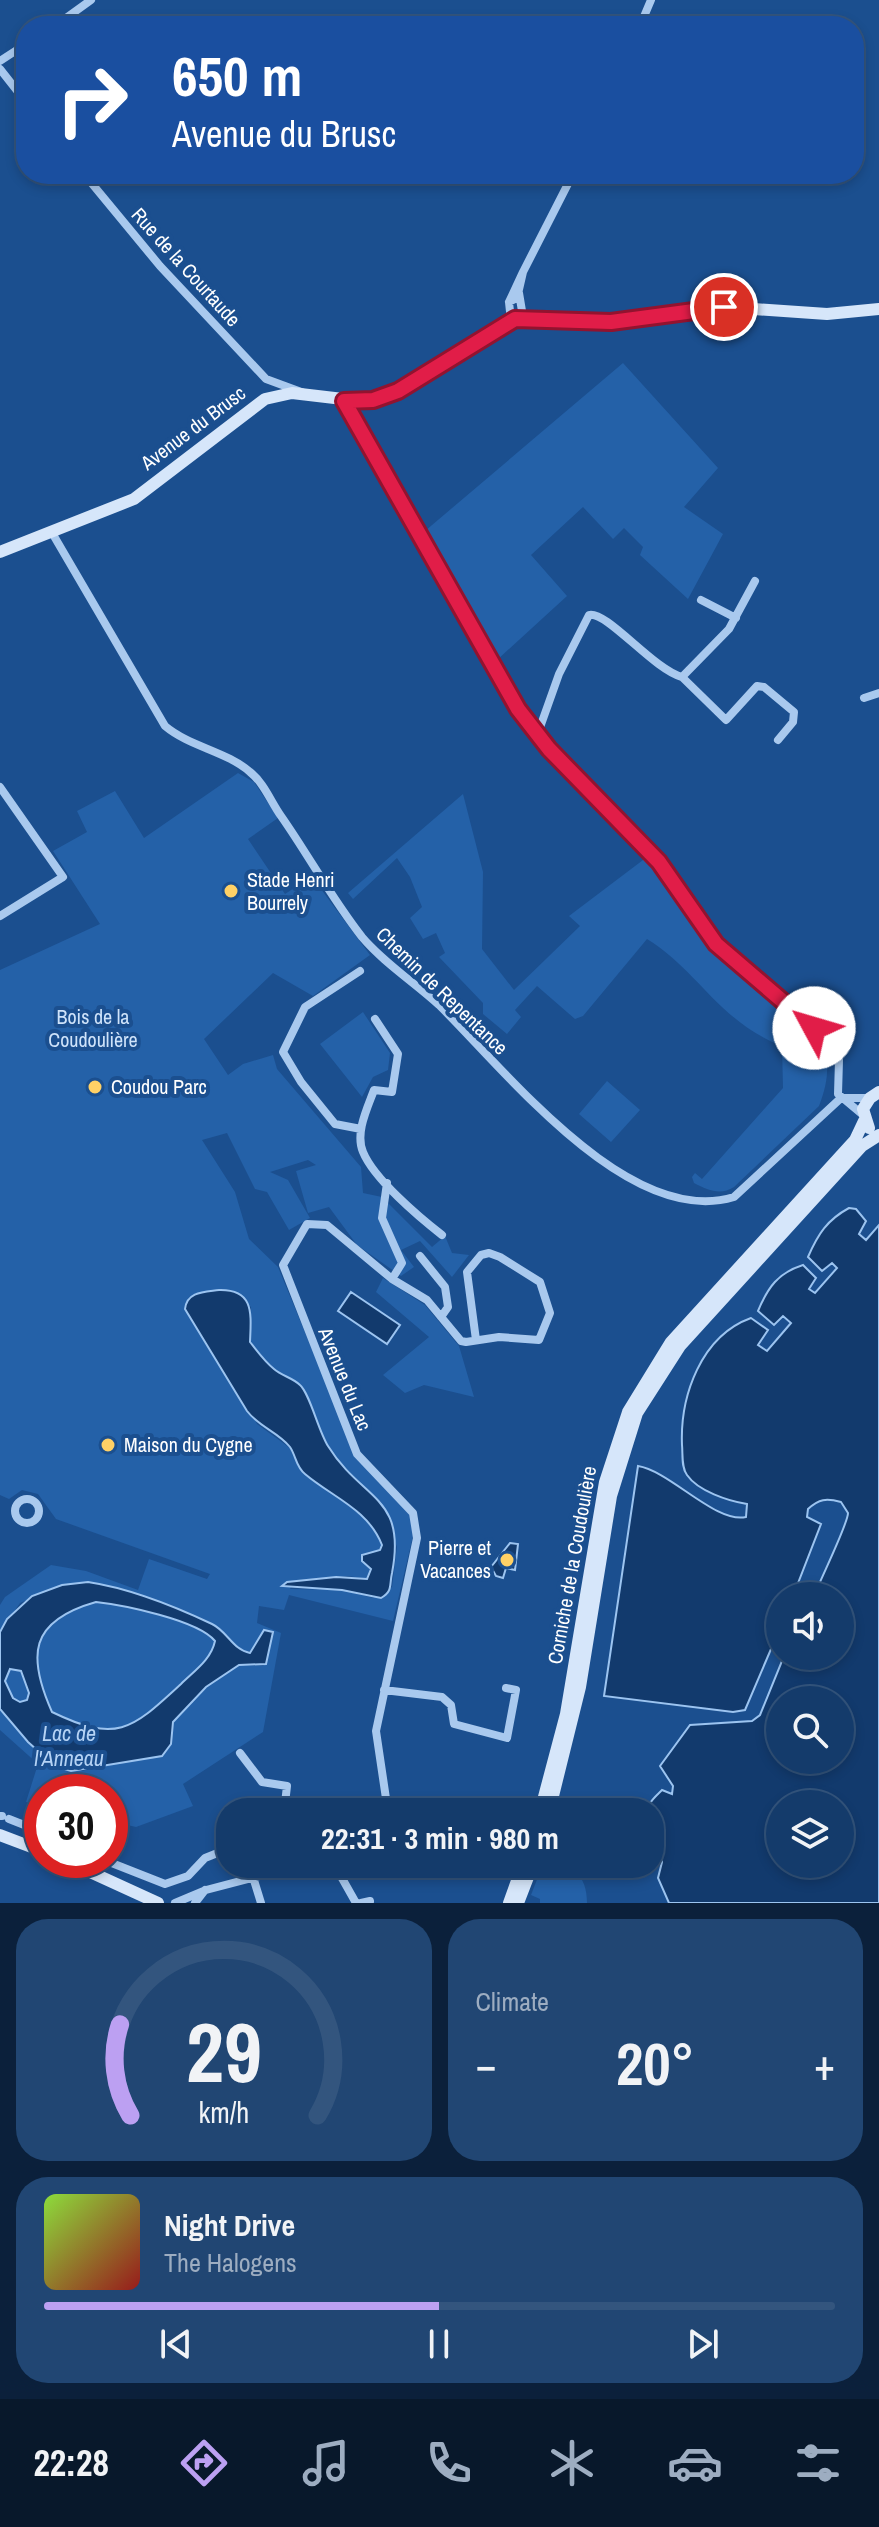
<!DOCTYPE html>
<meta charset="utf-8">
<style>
:root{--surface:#143b6b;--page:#214673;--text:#f1f3f6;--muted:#9dadc1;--line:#33557e;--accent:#bca0f2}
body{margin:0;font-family:"Archivo Narrow",sans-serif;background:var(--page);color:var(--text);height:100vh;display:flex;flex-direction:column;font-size:30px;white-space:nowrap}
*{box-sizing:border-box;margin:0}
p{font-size:26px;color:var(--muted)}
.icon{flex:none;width:44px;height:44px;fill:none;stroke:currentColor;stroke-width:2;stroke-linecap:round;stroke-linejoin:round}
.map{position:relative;height:1903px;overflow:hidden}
.panel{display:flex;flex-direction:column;gap:16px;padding:16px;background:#0b203b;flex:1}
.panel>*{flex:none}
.guide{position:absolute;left:16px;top:16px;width:848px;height:168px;border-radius:32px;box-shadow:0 4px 12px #0003,0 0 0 2px var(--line);background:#1a4fa0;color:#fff;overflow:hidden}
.controls{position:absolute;left:766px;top:1582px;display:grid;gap:16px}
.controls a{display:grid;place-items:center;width:88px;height:88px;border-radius:50%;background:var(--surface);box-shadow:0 4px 12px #0003,0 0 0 2px var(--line);font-size:40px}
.speed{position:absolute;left:24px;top:1774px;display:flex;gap:16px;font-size:40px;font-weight:700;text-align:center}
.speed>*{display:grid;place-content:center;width:104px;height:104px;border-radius:50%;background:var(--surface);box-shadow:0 4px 12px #0003,0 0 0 2px var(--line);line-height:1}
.speed .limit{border:12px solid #d22;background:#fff;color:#111}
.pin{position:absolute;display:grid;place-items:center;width:68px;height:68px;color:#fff;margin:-34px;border:4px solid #fff;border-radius:50%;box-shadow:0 2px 8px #0007}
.me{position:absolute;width:88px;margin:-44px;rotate:309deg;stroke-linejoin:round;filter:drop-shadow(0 0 6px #0008)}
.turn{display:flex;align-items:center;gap:28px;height:168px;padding:0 24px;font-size:36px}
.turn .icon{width:104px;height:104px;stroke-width:2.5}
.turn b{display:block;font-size:56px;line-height:68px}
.big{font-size:60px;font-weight:800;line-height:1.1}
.panel .card{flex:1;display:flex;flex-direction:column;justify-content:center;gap:12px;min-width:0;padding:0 28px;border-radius:32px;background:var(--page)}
.panel .dial{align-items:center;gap:0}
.dial svg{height:208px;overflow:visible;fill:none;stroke:var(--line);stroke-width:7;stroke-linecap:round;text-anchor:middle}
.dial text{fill:var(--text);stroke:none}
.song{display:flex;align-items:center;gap:24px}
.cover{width:96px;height:96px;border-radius:12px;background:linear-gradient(135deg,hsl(90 70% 55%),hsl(0 70% 35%))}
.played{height:8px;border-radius:4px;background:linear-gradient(90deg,var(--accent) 50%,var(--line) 50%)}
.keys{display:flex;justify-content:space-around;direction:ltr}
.heat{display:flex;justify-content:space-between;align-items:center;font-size:44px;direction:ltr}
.panel .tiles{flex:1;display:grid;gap:16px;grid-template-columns:1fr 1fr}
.card:last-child{grid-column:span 2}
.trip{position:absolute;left:216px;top:1798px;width:448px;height:80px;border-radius:32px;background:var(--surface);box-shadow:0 4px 12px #0003,0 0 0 2px var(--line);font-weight:800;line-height:80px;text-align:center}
.tabs{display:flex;height:128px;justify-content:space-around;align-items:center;background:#08182b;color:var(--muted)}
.tabs .icon{width:56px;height:56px}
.tabs .current{color:var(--accent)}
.tabs b{font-size:36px;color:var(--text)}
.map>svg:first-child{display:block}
</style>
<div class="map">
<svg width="879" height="1903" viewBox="0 0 879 1903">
<rect width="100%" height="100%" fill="#1b4f8f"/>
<path fill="#2461a8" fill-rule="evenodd" d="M623,363L718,468L684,507L723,534L688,599L640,555L643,547L624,528L613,539L583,507L531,555L567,596L497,660L425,531Z
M238,773L254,782L278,818L248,839L285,894L308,879L315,881L370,955L313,996L273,973L204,1039L228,1075L243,1064L273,1055L277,1069L361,1167L363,1193L382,1197L432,1247L445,1236L452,1253L469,1255L452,1277L420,1241L401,1250L414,1267L401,1276L357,1245L329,1207L308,1213L296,1171L316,1165L308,1160L270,1172L288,1180L310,1218L289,1230L267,1192L255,1189L227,1133L202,1140L235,1192L249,1239L278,1267L357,1458L410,1514L413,1536L393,1621L289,1595L284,1610L259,1606L257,1623L281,1633L263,1732L183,1784L193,1806L136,1827L110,1821V1792H42V1805L26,1802L38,1764L0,1730V1709L28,1742L82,1771L171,1744L173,1722L206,1687L239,1665L264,1666L252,1651H240L227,1635L62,1585L20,1603L0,1632V1605L5,1597L51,1565L86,1571L138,1590L149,1559L207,1579L210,1574L56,1519L38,1494L22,1490L9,1499L0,1495V970L100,924L53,851L87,832L77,811L115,791L144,838ZM231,1290L251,1307L249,1342L276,1371L299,1383L307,1394L310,1410L326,1443L343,1468L381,1502L397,1547L392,1587L373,1598L342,1590L290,1589L295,1581L348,1576L368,1579L371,1569L362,1561L368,1552L380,1550L382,1545L378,1533L344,1498L323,1487L295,1460L290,1448L257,1424L195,1294Z
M463,794L483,872L482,949L514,990L580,926L569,916L647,857L710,944L823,1041C830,1064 828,1083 819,1106L734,1187C720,1196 708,1190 694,1183L692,1177L695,1173L702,1179L783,1088L782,1046C718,1021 699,971 647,939L583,1016L575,1019L537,986L515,1010L521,1017L507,1034L483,1014V1003L439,957L445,953L436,933L423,939L410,918L422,907L410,877L397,858L353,899L348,893Z
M363,1012L390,1053L388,1070L373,1077L362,1097L320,1044Z
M607,1081L640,1110L611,1142L579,1114Z
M383,1278L425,1305L459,1346L474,1397L424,1385L405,1393L383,1375L429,1337L376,1292Z
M96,1602C123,1605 197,1620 215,1641C211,1660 194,1671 181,1684C131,1729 118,1744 52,1712C27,1656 29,1621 96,1602Z
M10,1669L20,1671L30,1693L27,1700L20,1702L13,1698L5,1681Z
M543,1864C571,1864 587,1873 587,1903H540V1899L531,1895Z"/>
<path fill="#123a6d" stroke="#9cc4f0" stroke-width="2" fill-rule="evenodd" d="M849,1208L856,1209L866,1221L859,1234L866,1240L879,1225V1903H669L658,1878L662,1862C655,1847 643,1818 649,1805C651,1800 658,1794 662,1790L672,1794L673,1786L660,1766L690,1725L752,1721L760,1715L784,1656H840V1596H814C820,1580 848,1524 848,1513L841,1502C826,1498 819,1499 808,1509L807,1517L821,1524L793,1596H780V1628L745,1710L733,1712L604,1696L638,1466C670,1471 716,1524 746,1517L747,1504C728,1501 698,1491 687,1475C681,1467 683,1454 682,1445C680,1396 701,1336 751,1318L768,1330L758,1345L767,1351L791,1323L783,1316L774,1325L758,1311C768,1287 778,1273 803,1265L816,1278L809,1289L815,1293L837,1268L832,1263L822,1271L808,1257C818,1234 827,1220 849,1208ZM780,1700H840V1760H780ZM780,1804H840V1864H780Z
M219,1290C255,1289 251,1315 250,1342C257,1351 265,1362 274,1369C282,1376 293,1378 300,1385C310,1394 318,1430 328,1446C362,1501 407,1495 392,1573C389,1586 393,1591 381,1598L342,1590L282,1586L287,1582L336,1577L367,1579L371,1569L362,1561V1555L380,1550L382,1545C368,1509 332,1497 305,1474C296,1467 296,1456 290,1447C278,1432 259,1427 247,1411L185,1309C187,1291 205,1292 219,1290Z
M351,1292L400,1325L387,1344L338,1311Z
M510,1543L518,1544L515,1570L506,1568L503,1578L496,1576L491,1567Z
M88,1582C128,1588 174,1606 212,1624C227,1631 233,1650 250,1653L264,1630L273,1632L266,1664L239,1665L206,1687L173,1722L171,1744L162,1756L71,1771L55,1766L28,1742L0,1709V1632L7,1619L32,1596L62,1585ZM96,1602C123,1605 198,1620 215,1641C211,1660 194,1671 181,1684C132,1729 118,1744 52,1712C27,1656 29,1621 96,1602ZM10,1669L21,1671L29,1693L27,1700L20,1702L13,1698L5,1681Z"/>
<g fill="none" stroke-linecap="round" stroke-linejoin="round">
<path stroke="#a9c9ee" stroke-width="8" d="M55,26L91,0
M640,26L651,0
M0,61L26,44
M0,69L26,102
M84,174L160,266L266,379L304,393
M523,272L573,174
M519,293L523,317
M509,302L517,298L523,272L509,302L511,321
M344,401L518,709L549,749L659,862L716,944L833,1043L839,1060L838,1094L863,1115
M51,531L165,726C190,747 226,751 250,772C264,783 271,802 281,816C309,856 332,899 362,937C384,963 414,982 439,1005C506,1071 629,1229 734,1197L841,1098
M701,600L736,618
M682,677L726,720L757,686L764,687L794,712L793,722L778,740
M864,698L879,693
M538,733L559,674L589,615C606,610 654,670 682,677L729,629L755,581
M0,787L63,877L0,916
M360,971L305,1007L283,1052L301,1082L335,1124L361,1129
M375,1019L398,1054L392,1092L374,1090C367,1109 355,1133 363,1152C374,1179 419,1217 442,1235
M843,1098H870
M387,1183L382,1218L402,1263L392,1279
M420,1256L445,1287L448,1307L441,1317
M15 1511a12 12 0 1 1 24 0a12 12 0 1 1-24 0Z
M384,1690L442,1697L451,1705L454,1724L507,1738L516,1690L506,1688
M240,1753L262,1782L287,1786L284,1812
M388,1812L376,1731L417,1538L413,1513L357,1454L283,1265L307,1224L327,1225L392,1279L427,1300L461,1341L466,1342L499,1337L539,1340L550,1313L540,1282L500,1257L489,1253L481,1255L467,1272L476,1340
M0,1816H2
M9,1819L42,1832
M104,1860L165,1884L188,1876L205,1858L230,1848
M334,1864L356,1903
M253,1877L261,1903
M175,1903L206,1890L305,1864
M195,1903L205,1890
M361,1903L370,1901"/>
<path stroke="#d6e6fa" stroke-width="12" d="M0,552L134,499L265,399L292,393L360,401L386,395L515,319L611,322L724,307L827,314L879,309
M869,1128L863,1109L870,1098L879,1092
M540,1812L566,1714L605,1482L628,1412L671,1342L855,1140L864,1121
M549,1812L580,1687L611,1496L637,1413L680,1346L862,1146L879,1135
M0,1835L42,1851
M64,1860L158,1903
M509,1903L523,1864
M518,1903L533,1864"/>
</g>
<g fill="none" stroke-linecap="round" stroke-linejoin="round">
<defs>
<path id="route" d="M724,307L611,322L515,319L398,391L373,400L344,401L518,709L549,749L659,862L716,944L814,1028"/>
</defs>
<use href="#route" stroke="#92132f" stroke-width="20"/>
<use href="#route" stroke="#e11d48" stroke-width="14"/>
</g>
<g fill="#ffd166" stroke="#1b4f8f" stroke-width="3">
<circle cx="231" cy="891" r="8"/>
<circle cx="95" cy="1087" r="8"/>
<circle cx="108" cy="1445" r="8"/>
<circle cx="507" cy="1560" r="8"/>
</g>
<g text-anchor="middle" stroke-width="8" stroke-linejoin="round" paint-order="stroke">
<g font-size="20" fill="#fff" stroke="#1b4f8f">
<text transform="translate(186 267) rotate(48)" y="7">Rue de la Courtaude</text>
<text transform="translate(193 428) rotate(-37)" y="7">Avenue du Brusc</text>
<text transform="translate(442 991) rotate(44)" y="7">Chemin de Repentance</text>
<text transform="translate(345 1379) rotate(68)" y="7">Avenue du Lac</text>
<text transform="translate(572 1565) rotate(-80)" y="7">Corniche de la Coudoulière</text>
</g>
<g font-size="20" fill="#fff" stroke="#1b4f8f" text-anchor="start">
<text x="247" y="887">Stade Henri<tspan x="247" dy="23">Bourrely</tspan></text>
<text x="111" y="1094">Coudou Parc</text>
<text x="124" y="1452">Maison du Cygne</text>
<text x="491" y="1555" text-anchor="end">Pierre et<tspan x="491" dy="23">Vacances</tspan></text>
</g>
<g font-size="20" fill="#cfe3fa" stroke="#1b4f8f">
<text x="93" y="1024">Bois de la<tspan x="93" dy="23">Coudoulière</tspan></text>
</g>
<g font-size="22" font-style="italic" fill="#b5d3f5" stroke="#1b4f8f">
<text x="69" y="1741">Lac de<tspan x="69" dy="25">l'Anneau</tspan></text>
</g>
</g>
</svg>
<div class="controls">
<a><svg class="icon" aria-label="sound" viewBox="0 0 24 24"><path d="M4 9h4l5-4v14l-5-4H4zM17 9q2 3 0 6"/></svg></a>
<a><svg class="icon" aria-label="search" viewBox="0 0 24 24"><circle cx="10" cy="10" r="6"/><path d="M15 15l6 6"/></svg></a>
<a><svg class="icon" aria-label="layers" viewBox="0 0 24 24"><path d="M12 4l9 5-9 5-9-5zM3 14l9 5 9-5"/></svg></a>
</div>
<div class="speed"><div class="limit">30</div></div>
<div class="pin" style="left:724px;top:307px;background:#d93025"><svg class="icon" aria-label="arrive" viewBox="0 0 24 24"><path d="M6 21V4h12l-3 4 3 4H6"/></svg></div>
<svg class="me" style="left:814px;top:1028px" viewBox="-20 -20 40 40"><circle r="19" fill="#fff"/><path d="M0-13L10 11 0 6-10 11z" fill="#e11d48"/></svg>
<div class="trip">22:31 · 3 min · 980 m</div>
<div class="guide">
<div class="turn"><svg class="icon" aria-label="right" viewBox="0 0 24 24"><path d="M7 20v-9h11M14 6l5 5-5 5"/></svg><div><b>650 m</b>Avenue du Brusc</div></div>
</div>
</div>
<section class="panel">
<div class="tiles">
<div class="card dial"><svg viewBox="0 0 100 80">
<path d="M14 69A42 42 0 1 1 86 69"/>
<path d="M14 69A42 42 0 0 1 10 34" stroke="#bca0f2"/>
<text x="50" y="56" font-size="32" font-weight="700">29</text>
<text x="50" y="72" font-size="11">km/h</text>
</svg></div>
<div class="card"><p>Climate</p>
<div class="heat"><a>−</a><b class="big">20°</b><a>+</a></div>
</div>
<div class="card">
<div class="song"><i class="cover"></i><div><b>Night Drive</b><p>The Halogens</p></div></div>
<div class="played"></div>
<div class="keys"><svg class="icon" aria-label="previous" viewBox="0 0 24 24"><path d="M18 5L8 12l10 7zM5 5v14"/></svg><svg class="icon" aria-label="pause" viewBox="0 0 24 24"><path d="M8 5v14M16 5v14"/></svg><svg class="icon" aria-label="next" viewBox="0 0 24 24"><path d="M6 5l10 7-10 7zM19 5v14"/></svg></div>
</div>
</div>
</section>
<nav class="tabs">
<b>22:28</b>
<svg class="icon current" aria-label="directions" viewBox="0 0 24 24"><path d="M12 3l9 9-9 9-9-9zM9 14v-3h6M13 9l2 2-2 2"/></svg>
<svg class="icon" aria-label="music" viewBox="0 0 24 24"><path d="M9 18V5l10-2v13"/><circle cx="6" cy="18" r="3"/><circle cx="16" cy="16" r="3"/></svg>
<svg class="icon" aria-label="phone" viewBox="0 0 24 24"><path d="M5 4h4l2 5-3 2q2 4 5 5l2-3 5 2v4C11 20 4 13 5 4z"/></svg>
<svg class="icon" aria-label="climate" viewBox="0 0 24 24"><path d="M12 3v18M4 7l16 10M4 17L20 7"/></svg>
<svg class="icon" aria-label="car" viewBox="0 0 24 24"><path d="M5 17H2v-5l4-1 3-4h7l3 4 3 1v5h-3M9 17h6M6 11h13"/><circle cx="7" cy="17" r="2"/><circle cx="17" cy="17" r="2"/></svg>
<svg class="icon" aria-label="filters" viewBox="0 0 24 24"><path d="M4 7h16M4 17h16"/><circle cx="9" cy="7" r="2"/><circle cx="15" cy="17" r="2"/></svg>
</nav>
